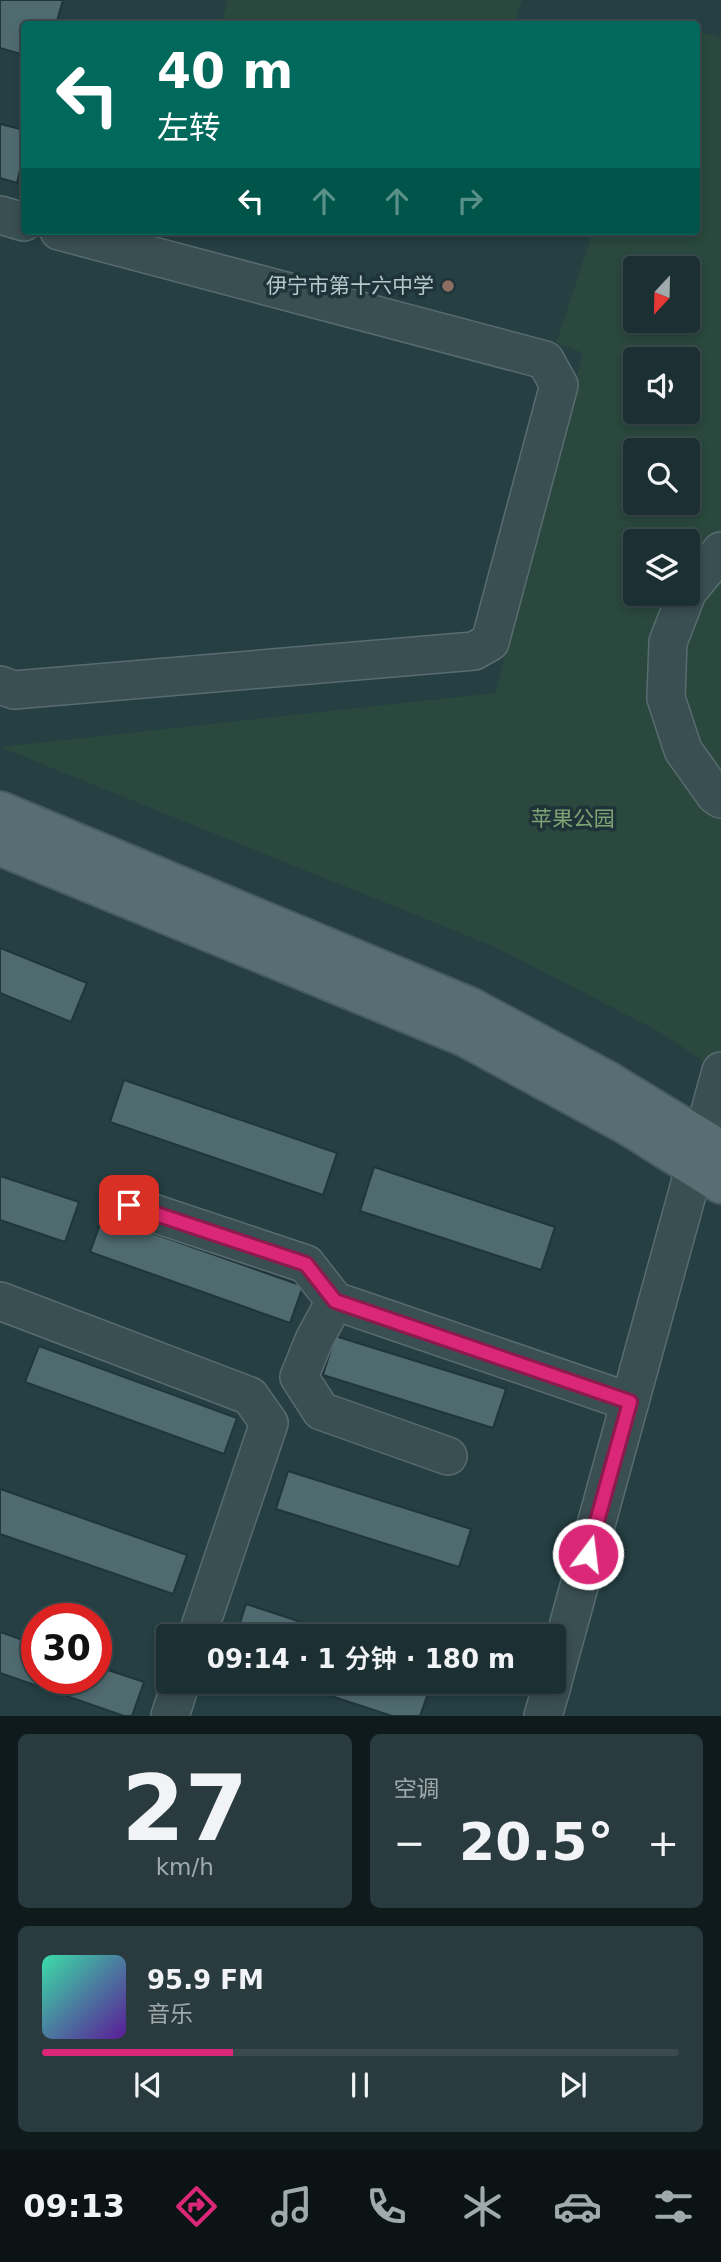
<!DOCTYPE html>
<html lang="zh">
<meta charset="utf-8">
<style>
:root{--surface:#1c2f32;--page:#293b3e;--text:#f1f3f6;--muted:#a0a9ac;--line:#3a4a4d;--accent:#db2777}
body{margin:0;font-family:"DejaVu Sans","Noto Sans SC",sans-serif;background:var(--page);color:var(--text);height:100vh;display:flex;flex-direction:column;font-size:26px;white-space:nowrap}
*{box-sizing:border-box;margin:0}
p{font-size:23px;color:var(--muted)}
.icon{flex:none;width:38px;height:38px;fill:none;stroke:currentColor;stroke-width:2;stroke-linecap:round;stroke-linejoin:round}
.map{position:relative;height:1716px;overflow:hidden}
.panel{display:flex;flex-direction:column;gap:18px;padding:18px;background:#0f1a1c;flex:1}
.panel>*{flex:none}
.guide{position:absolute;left:21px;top:21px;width:679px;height:214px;border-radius:7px;box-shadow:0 4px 10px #0003,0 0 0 2px var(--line);background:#00695c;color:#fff;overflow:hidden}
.needle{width:46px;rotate:202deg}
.buttons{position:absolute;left:623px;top:256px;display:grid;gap:14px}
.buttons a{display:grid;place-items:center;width:77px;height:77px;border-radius:7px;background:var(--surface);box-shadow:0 4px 10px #0003,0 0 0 2px var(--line);font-size:35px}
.speed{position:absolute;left:21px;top:1603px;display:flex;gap:14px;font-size:35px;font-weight:700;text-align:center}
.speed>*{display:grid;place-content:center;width:91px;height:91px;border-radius:50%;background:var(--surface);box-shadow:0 4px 10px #0003,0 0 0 2px var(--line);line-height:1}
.speed .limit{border:10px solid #d22;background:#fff;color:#111}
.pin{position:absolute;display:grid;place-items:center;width:60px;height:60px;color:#fff;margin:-30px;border-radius:14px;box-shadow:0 4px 10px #0006}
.me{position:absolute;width:77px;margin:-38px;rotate:15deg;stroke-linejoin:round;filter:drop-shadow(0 0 5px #0008)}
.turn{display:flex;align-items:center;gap:24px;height:147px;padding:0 21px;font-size:32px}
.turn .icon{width:91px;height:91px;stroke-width:2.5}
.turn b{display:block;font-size:49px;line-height:60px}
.lanes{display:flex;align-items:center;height:66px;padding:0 21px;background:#0003;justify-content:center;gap:35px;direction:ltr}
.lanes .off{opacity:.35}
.big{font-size:52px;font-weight:600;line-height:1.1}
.panel .tile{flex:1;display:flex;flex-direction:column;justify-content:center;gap:10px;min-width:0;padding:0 24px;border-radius:10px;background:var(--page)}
.panel .dial{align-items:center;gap:0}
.dial b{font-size:91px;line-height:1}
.song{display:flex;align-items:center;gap:21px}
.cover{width:84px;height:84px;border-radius:10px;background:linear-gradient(135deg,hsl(160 70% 55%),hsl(270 70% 35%))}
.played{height:7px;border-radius:4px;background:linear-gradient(90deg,var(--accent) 30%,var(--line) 30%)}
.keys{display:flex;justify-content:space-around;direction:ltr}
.heat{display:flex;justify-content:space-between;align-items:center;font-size:38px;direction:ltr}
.panel .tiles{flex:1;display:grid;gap:18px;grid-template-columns:1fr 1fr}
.tile:last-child{grid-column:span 2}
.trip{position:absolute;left:156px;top:1624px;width:410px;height:70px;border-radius:7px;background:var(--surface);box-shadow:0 4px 10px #0003,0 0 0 2px var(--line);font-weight:600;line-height:70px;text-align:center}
.dock{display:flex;height:112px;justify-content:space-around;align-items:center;background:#0b1314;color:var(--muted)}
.dock .icon{width:49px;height:49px}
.dock .on{color:var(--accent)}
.dock b{font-size:32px;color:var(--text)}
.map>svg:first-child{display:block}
</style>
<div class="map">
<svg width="721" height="1716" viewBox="0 0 721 1716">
<rect width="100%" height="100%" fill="#253f43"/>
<path fill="#2a483d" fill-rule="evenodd" d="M228,0H522L515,24H221Z
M697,31L721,38V1073L658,1031L495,947L0,747L495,693L583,353L556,343L593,231H696ZM635,268H688V320H635ZM635,359H688V411H635ZM635,450H688V502H635ZM635,541H688V593H635Z"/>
<path fill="#506b70" stroke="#20363a" stroke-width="2" d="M0,0H63L56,24H24V55L0,48Z
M0,124L24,130V153L17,183L0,178Z
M0,948L87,983L71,1022L0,993Z
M124,1080L337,1153L323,1195L110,1122Z
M374,1167L555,1227L541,1270L360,1211Z
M0,1176L79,1202L65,1242L0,1220Z
M103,1216L303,1286L290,1323L90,1252Z
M335,1336L506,1389L493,1428L323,1375Z
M39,1346L237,1418L224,1454L25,1382Z
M288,1471L471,1529L459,1567L276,1509Z
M0,1489L187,1555L173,1594L0,1534Z
M246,1604L344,1636H236Z
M0,1632L37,1645V1678H96V1666L144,1682L132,1716H124L0,1673Z
M288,1682H432L420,1716H392Z"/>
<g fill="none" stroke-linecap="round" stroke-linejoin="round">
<defs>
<path id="minor" d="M0,215L24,222
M688,591L721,551
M687,593L668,642L666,698L683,750L715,795L721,799
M0,685L14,690L474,651L490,642L559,385L545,360L59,231
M129,1205L306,1264L335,1301L630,1402
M0,1301L250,1396L269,1423L197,1636
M335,1301L314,1340L299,1377L321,1411L448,1456
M553,1681L721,1071
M170,1716L181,1682
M543,1716L553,1682"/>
<path id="major" d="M0,811L470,1007L606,1080L721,1150
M0,846L465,1037L627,1125L721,1184"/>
</defs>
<use href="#minor" stroke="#586c70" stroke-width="40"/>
<use href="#major" stroke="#465b5f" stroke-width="42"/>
<use href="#minor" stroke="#3a4f52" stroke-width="37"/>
<use href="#major" stroke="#586e72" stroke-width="38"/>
</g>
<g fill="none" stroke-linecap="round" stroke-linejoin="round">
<defs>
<path id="route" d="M129,1205L306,1264L335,1301L630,1402L588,1554"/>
</defs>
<use href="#route" stroke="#8e194d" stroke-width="18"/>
<use href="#route" stroke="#db2777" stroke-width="12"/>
</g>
<circle fill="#8d6e63" stroke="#1e3438" stroke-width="2.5" cx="448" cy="286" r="7"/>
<g text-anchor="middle" stroke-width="7" stroke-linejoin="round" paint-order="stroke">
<g font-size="21" fill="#b7c8cc" stroke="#1e3438" text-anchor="end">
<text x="434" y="293">伊宁市第十六中学</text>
</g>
<g font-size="21" fill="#7ea374" stroke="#1e3438">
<text x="573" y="826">苹果公园</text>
</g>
</g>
</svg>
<div class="buttons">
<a><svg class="needle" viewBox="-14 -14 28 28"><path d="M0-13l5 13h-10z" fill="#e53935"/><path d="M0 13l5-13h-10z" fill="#a0a9ac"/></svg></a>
<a><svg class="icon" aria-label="sound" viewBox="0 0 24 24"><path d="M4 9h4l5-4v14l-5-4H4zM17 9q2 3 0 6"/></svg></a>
<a><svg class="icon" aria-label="search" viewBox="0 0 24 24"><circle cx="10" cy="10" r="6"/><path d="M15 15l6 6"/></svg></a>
<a><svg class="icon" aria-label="layers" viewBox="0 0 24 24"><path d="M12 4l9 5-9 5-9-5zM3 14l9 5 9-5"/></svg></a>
</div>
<div class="speed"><div class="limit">30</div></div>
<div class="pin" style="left:129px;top:1205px;background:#d93025"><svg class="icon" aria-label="arrive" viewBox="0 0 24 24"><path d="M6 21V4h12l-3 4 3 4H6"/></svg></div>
<svg class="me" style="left:588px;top:1554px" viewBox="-20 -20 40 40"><circle r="17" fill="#db2777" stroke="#fff" stroke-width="3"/><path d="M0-11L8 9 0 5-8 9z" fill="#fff"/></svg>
<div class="trip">09:14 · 1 分钟 · 180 m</div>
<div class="guide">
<div class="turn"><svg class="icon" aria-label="left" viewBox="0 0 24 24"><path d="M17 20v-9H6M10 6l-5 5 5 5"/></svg><div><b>40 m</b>左转</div></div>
<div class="lanes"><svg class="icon" aria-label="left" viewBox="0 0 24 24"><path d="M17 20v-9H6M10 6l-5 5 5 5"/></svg><svg class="icon off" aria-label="ahead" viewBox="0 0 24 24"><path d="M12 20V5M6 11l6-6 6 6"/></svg><svg class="icon off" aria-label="ahead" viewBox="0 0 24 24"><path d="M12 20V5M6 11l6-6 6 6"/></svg><svg class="icon off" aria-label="right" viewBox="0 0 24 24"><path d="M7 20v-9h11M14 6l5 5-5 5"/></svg></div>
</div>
</div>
<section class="panel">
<div class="tiles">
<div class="tile dial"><b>27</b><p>km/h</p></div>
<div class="tile"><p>空调</p>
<div class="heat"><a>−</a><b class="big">20.5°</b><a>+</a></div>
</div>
<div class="tile">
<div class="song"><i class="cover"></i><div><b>95.9 FM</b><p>音乐</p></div></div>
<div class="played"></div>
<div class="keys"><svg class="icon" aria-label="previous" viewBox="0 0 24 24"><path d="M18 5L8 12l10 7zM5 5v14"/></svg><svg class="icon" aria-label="pause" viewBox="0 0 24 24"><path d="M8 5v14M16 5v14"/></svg><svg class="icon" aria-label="next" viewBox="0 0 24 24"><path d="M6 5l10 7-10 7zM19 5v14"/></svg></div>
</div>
</div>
</section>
<nav class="dock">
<b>09:13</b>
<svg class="icon on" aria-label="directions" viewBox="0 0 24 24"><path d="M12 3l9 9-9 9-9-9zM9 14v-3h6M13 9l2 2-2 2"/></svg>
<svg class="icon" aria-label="music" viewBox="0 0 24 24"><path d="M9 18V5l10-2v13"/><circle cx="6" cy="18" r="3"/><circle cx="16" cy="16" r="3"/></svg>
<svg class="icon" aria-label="phone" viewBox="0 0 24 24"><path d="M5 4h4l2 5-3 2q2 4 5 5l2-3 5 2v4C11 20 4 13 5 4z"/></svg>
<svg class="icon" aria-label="climate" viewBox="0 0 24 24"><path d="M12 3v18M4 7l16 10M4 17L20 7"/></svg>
<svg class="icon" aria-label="car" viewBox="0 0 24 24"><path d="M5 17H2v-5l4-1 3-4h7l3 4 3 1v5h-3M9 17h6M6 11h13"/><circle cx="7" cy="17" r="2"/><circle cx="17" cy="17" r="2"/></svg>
<svg class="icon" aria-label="filters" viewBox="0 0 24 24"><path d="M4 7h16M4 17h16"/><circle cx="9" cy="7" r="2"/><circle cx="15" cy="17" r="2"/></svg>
</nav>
